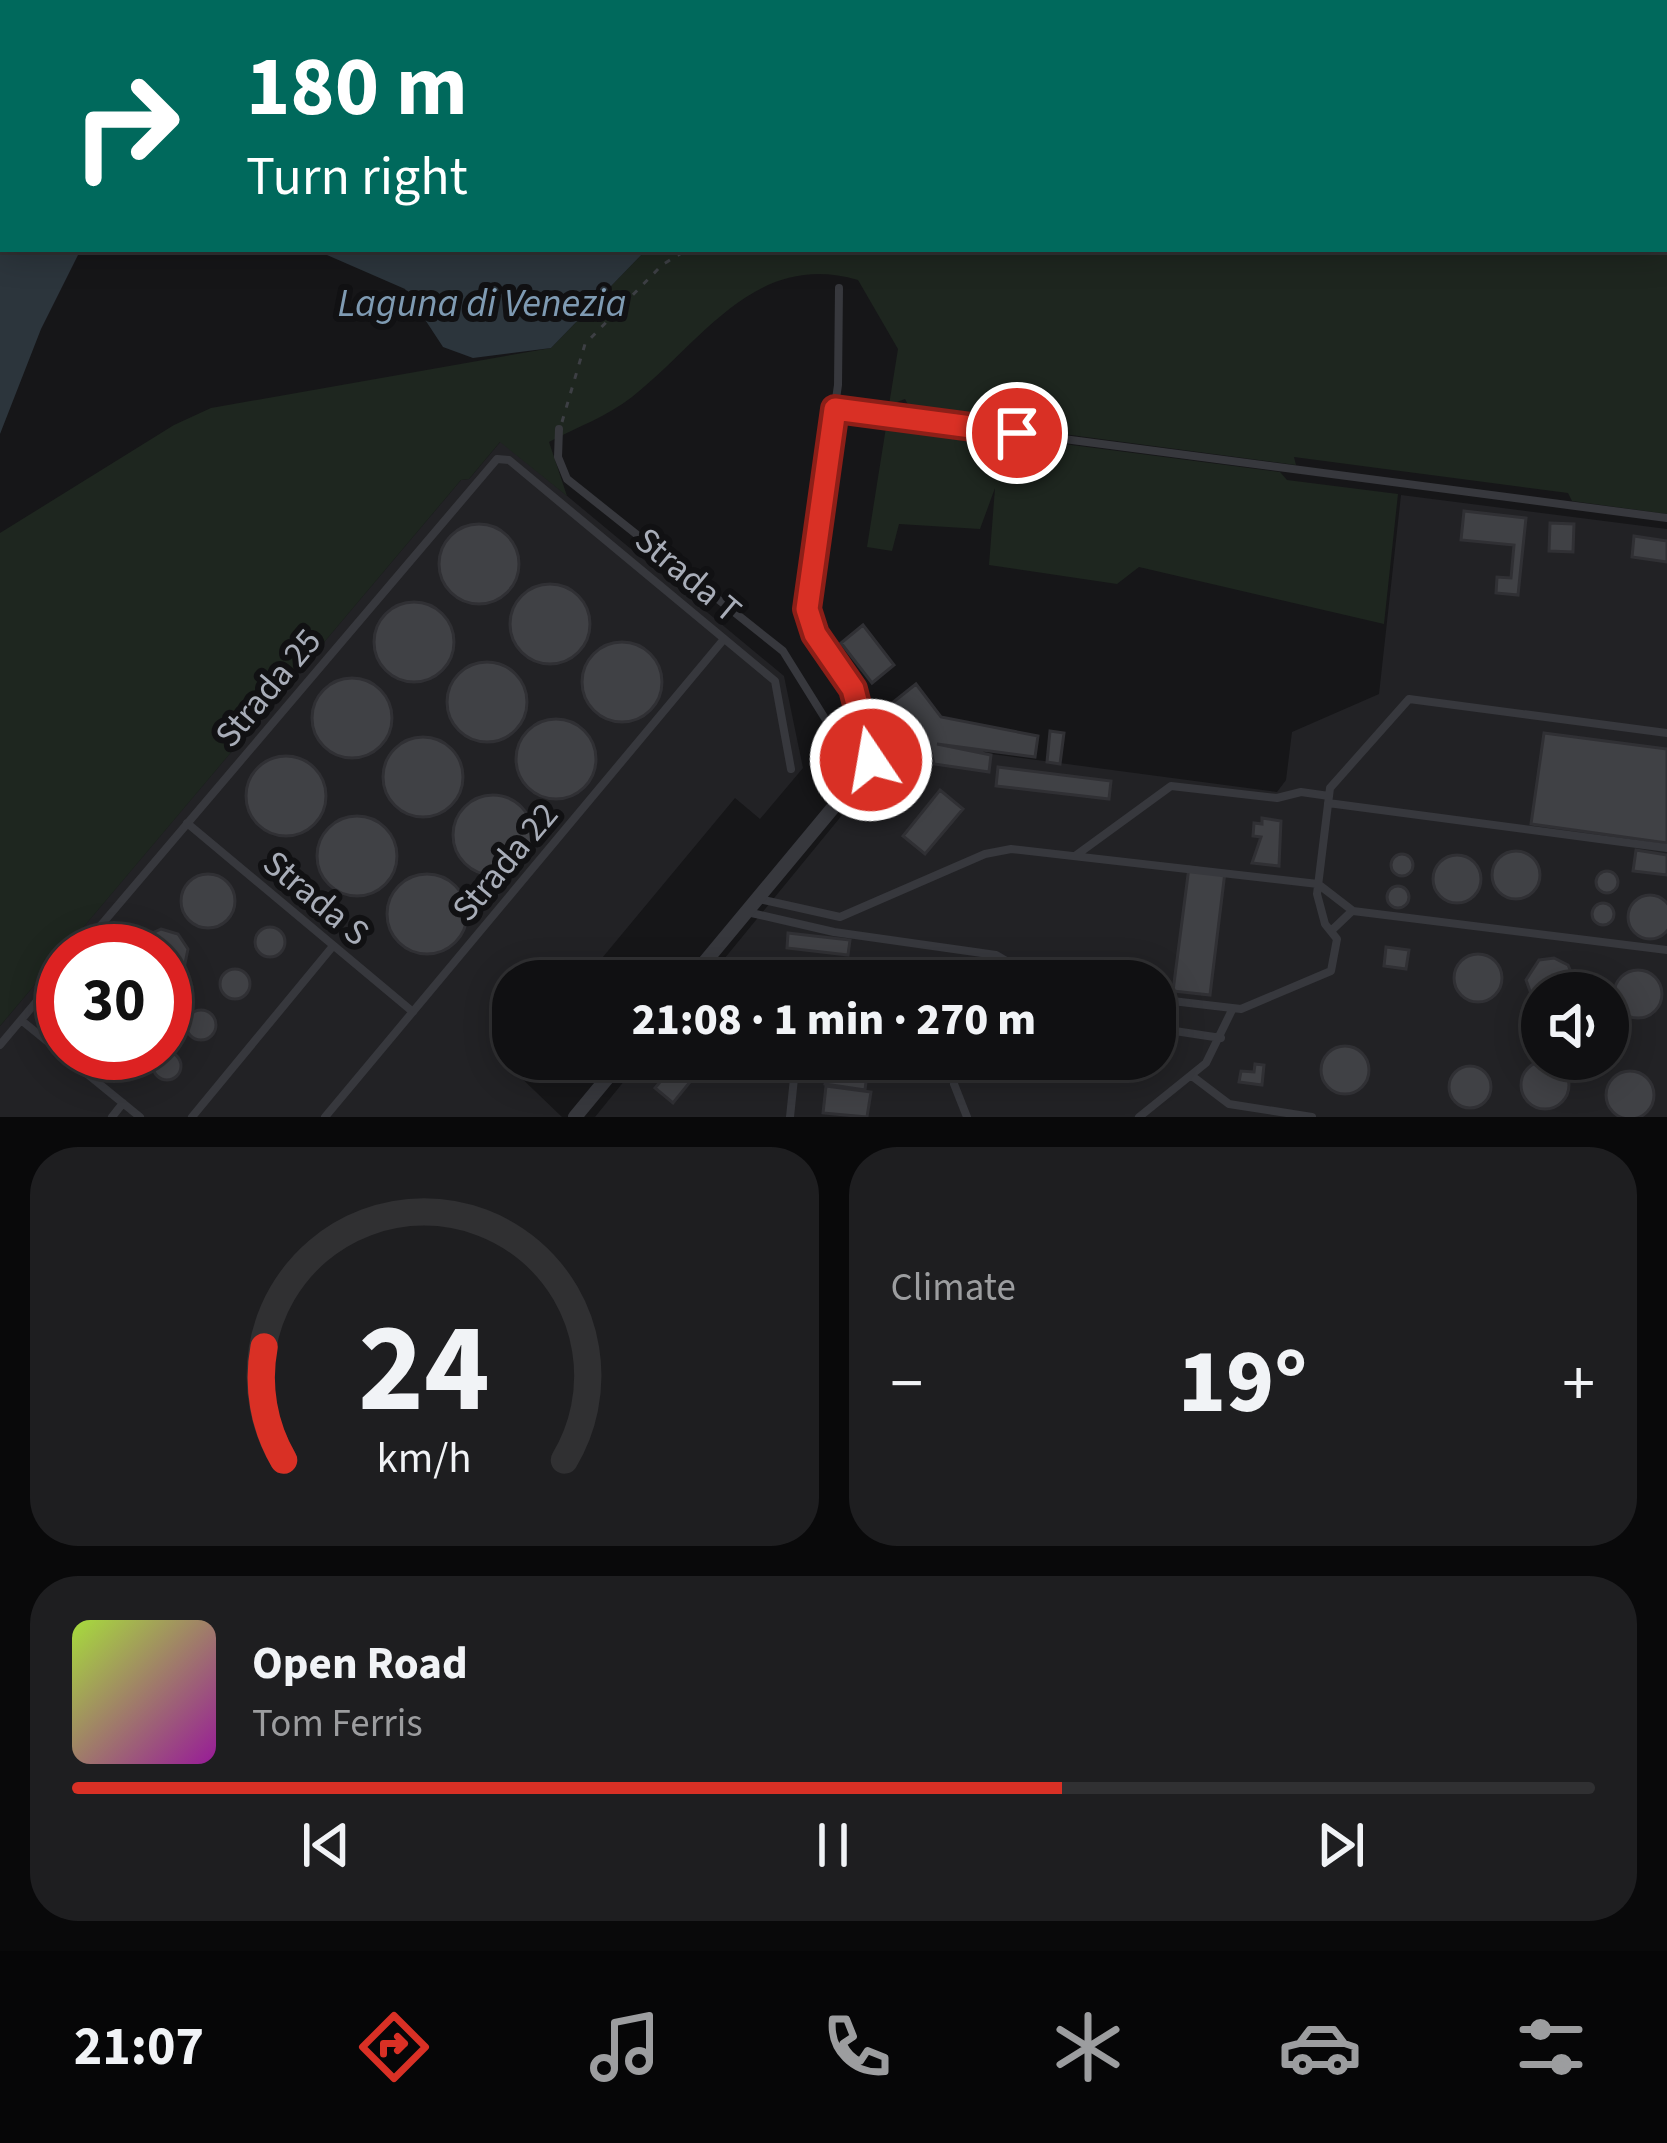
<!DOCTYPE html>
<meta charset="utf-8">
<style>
:root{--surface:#101012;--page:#1e1e20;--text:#f1f3f6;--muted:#9c9d9f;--line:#303032;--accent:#d93025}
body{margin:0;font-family:"Source Sans 3",sans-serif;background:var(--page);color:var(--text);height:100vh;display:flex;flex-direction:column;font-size:45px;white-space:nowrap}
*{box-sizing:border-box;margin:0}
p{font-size:39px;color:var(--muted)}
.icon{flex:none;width:66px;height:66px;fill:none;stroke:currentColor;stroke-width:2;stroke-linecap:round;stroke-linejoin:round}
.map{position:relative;height:1117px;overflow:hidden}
.drawer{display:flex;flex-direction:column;gap:30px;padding:30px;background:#09090a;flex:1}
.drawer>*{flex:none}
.top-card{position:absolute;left:0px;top:0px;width:1668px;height:252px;box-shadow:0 6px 30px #0003,0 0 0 3px var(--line);background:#00695c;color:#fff;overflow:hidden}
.tools{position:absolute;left:1521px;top:972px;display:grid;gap:24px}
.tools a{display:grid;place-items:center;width:108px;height:108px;border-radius:50%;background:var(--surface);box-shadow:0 6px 30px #0003,0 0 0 3px var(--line);font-size:60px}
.speed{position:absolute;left:36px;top:924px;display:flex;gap:24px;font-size:60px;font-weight:700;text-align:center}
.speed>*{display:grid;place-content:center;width:156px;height:156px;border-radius:50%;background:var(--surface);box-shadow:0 6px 30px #0003,0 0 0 3px var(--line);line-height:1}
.speed .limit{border:18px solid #d22;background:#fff;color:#111}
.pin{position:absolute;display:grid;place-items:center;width:102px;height:102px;color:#fff;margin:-51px;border:6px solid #fff;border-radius:50%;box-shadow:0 3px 12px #0007}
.me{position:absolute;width:132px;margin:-66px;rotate:348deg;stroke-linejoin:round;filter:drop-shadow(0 0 9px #0008)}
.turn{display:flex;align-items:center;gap:42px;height:252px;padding:0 48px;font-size:54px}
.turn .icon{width:156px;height:156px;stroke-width:2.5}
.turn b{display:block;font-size:84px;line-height:102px}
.big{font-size:90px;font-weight:800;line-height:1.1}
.drawer .widget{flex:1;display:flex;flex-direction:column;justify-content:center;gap:18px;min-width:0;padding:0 42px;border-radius:48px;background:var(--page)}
.drawer .dial{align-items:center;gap:0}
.dial svg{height:312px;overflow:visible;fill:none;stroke:var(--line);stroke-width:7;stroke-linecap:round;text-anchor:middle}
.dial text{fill:var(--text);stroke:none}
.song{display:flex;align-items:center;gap:36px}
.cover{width:144px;height:144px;border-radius:18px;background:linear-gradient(135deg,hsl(80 70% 55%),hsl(300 70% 35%))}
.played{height:12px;border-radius:6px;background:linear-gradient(90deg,var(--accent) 65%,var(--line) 65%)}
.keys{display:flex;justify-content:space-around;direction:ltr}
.heat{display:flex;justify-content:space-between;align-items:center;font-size:66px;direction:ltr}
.drawer .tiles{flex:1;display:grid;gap:30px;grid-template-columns:1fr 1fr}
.widget:last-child{grid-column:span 2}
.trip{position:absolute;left:492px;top:960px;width:684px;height:120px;border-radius:48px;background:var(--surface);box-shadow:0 6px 30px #0003,0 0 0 3px var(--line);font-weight:800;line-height:120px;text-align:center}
.tabs{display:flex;height:192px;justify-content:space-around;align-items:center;background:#060607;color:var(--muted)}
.tabs .icon{width:84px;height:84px}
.tabs .current{color:var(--accent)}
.tabs b{font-size:54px;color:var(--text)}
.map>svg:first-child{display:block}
</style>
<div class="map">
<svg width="1667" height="1117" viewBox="0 0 1667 1117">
<rect width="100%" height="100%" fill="#161618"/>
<path fill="#222225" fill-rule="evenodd" d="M501,441L784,676L803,768L760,819L735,798L583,981H513V1059H518L511,1068L562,1117H0V1026L63,951V1053H165V951H63L461,480L469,479Z
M1401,495L1667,529V1117H595L642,1059H1155V981H706L902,742L1277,792L1286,780L1292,732L1379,694ZM1542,993H1608V1059H1542Z"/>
<path fill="#1e261f" d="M1667,234V514L1572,501L1568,493L1294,457L1296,465L913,414L905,399L889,405L898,349L858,280C755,250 703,341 632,397C608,416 575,428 549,442L567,496L500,442L469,479L461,480L0,1026V533L174,425L211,408L551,348L647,249H1665Z
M887,421L1280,472L1287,480L1398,494L1384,624L1139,567L1117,584L989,565L995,488L980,529L899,524L892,551L867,547Z"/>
<path fill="#2c353c" d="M0,0H1667V225L1665,3H3V249H81L41,329L0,434Z
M324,249H647L551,348L473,358L443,347L405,289L327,255Z"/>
<path fill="#404145" stroke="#303034" stroke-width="3" d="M1464,511L1526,518L1518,595L1496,593L1497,577L1511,578L1514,545L1461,540Z
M1550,523L1574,524L1573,552L1549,551Z
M439 564a40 40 0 1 1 80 0a40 40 0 1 1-80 0Z
M1634,536L1667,541V562L1632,557Z
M510 624a40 40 0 1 1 80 0a40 40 0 1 1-80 0Z
M374 642a40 40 0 1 1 80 0a40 40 0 1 1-80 0Z
M863,625L894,665L872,683L841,643Z
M582 682a40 40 0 1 1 80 0a40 40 0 1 1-80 0Z
M447 702a40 40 0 1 1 80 0a40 40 0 1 1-80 0Z
M312 718a40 40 0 1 1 80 0a40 40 0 1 1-80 0Z
M916,684L941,717L1038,736L1035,757L937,744L991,755L989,772L934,764L932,755L902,791L880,773L907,741L877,715Z
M516 759a40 40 0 1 1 80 0a40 40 0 1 1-80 0Z
M1050,731L1064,733L1060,764L1047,762Z
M1544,733L1667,749V843L1531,824Z
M383 777a40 40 0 1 1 80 0a40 40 0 1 1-80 0Z
M246 796a40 40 0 1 1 80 0a40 40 0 1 1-80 0Z
M998,767L1111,781L1109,799L996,786Z
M940,790L963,809L925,854L903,836Z
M453 835a40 40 0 1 1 80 0a40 40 0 1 1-80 0Z
M317 856a40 40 0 1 1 80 0a40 40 0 1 1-80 0Z
M1262,818L1281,821L1279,866L1252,863L1261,837L1253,836L1254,823L1262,824Z
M1636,850L1667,855V875L1633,871Z
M1492 875a24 24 0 1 1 48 0a24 24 0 1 1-48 0Z
M1391 865a11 11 0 1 1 22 0a11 11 0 1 1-22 0Z
M1433 879a24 24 0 1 1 48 0a24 24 0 1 1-48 0Z
M1189,867L1225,872L1210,995L1173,991Z
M1596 882a11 11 0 1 1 22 0a11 11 0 1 1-22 0Z
M387 914a40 40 0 1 1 80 0a40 40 0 1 1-80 0Z
M181 901a27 27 0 1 1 54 0a27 27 0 1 1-54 0Z
M1387 897a11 11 0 1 1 22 0a11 11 0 1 1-22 0Z
M1628 917a22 22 0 1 1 44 0a22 22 0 1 1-44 0Z
M1592 914a11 11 0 1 1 22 0a11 11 0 1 1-22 0Z
M255 942a15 15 0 1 1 30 0a15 15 0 1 1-30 0Z
M161,929L178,934L188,949L183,973L169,982H165V951H137L144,937Z
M788,933L850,940L848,955L787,948Z
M1386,947L1409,950L1406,969L1384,966Z
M1454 978a24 24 0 1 1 48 0a24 24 0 1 1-48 0Z
M1539,960L1554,958L1568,965L1574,979L1572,993H1542V1005L1533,999L1526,980Z
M220 984a15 15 0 1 1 30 0a15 15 0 1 1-30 0Z
M1614 994a24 24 0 1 1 48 0a24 24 0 1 1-48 0Z
M186 1025a15 15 0 1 1 30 0a15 15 0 1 1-30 0Z
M1321 1070a24 24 0 1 1 48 0a24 24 0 1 1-48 0Z
M153 1066a14 14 0 1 1 28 0a14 14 0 1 1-28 0Z
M679,1059L699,1071L673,1103L655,1088Z
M829,1059H869L865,1090L825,1084Z
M1032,1059H1066L1049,1072Z
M1521 1085a24 24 0 1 1 48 0a24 24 0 1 1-48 0Z
M1255,1064L1264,1065L1262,1085L1239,1082L1241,1071L1254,1072Z
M1449 1087a21 21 0 1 1 42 0a21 21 0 1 1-42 0Z
M1606 1095a24 24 0 1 1 48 0a24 24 0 1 1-48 0Z
M826,1086L871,1092L867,1117L823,1113Z"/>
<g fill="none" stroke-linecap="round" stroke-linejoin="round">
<path stroke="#3d3f44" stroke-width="3" stroke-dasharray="6 9" stroke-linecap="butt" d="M562,422L585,344L662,265L688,249"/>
<path stroke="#37383d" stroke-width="8" d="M839,288L838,385L807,601C810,655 870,684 862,743
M835,409L1667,518
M559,429L558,457L567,479L783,651L844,749
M1328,803L1667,848
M187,823L413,1012
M1075,856L1171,786L1277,798L1301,792L1329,796
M759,899L840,917L985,854L1011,849L1318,884L1353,911L1667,950
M747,912L834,932L996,955L1040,981
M1331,931L1351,912
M79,951L497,459L509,460L775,681L791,769
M1155,999L1241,1009L1331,971L1337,939L1325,924L1317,894L1330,788L1409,699L1667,733
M21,1020L140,1117
M1155,1028L1221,1038
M0,1045L63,970
M953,1059L954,1084L967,1117
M1192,1076L1229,1104L1312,1117
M112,1117L123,1103
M192,1117L333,946
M325,1117L724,639
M790,1117L796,1059
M1139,1117L1206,1063L1232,1010"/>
<path stroke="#37383d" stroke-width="14" d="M841 757a15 15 0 1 1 30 0a15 15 0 1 1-30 0Z
M689,981L866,768
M575,1117L623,1059"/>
</g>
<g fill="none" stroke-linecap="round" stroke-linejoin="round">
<defs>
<path id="route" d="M871,760L862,743L863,728L853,689L815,634L807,609L835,409L1017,433"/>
</defs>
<use href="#route" stroke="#8d1f18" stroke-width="30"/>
<use href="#route" stroke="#d93025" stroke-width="21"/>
</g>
<g text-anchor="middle" stroke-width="12" stroke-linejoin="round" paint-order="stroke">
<g font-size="36" fill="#a8adb8" stroke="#111113">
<text transform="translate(689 574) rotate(40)" y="13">Strada T</text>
<text transform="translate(267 687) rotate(-50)" y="13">Strada 25</text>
<text transform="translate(504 861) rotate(-50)" y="13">Strada 22</text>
<text transform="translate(317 897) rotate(40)" y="13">Strada S</text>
</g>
<g font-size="39" font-style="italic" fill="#7f9bb3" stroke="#111113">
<text x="482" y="316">Laguna di Venezia</text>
</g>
</g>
</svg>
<div class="tools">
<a><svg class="icon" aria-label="sound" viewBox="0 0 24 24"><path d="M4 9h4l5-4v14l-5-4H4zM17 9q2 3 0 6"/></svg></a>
</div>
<div class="speed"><div class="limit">30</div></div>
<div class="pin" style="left:1017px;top:433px;background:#d93025"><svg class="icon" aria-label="arrive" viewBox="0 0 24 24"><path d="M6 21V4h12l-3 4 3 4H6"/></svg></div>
<svg class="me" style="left:871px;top:760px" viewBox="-20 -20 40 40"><circle r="17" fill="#d93025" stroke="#fff" stroke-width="3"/><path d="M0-11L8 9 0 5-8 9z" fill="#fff"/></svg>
<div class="trip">21:08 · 1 min · 270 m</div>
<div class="top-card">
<div class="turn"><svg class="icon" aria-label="right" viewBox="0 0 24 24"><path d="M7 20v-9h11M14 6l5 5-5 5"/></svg><div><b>180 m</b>Turn right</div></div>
</div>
</div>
<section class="drawer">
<div class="tiles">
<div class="widget dial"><svg viewBox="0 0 100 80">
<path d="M14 69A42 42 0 1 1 86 69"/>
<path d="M14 69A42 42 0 0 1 9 40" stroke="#d93025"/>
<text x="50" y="56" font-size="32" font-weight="700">24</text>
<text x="50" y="72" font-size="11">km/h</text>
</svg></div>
<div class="widget"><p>Climate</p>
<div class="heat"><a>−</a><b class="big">19°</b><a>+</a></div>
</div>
<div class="widget">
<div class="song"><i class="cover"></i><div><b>Open Road</b><p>Tom Ferris</p></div></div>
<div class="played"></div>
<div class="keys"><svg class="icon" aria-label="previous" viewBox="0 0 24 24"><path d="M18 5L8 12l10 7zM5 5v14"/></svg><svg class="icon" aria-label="pause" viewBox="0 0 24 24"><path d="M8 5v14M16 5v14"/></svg><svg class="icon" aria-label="next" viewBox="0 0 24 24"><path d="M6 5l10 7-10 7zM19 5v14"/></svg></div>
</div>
</div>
</section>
<nav class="tabs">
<b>21:07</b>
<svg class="icon current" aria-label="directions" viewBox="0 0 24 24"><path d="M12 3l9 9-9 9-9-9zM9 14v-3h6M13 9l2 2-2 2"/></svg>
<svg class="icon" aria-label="music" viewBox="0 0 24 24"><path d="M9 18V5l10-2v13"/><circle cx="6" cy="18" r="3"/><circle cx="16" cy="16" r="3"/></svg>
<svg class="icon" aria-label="phone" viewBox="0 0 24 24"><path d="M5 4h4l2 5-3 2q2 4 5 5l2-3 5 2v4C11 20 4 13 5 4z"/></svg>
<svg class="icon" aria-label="climate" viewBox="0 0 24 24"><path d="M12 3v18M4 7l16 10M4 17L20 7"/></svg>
<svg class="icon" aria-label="car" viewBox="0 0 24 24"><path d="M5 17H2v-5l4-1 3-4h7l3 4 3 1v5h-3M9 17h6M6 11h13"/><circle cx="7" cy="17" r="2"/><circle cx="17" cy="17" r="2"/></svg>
<svg class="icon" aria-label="filters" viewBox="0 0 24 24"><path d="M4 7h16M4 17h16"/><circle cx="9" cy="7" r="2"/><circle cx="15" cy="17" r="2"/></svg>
</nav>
